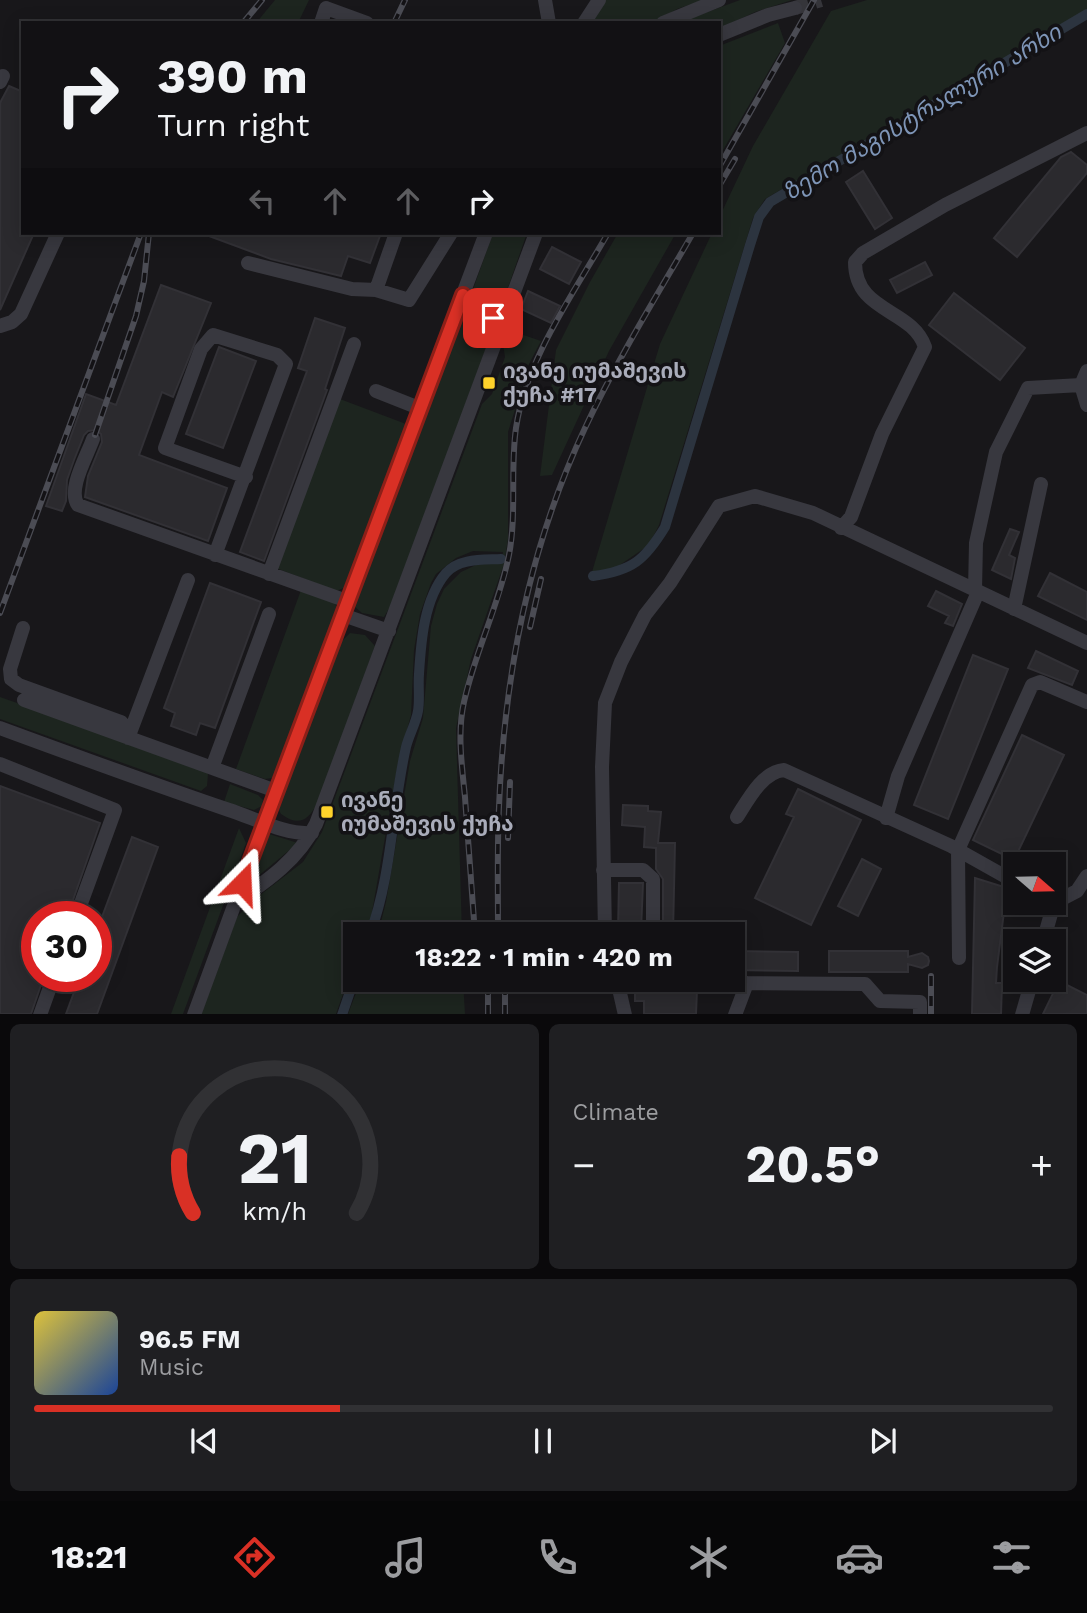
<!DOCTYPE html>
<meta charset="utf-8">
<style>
:root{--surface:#121114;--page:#1f1f22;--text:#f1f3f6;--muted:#9c9da0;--line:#313134;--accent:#d93025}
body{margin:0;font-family:"Work Sans","Noto Sans Georgian",sans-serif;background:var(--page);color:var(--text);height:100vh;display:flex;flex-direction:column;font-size:26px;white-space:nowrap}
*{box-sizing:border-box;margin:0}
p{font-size:23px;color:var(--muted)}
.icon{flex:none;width:38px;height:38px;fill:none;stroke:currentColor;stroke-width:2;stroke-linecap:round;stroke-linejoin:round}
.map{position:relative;height:1014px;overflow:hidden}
.panel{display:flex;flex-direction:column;gap:10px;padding:10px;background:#0a090b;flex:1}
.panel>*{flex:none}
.banner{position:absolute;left:21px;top:21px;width:700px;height:214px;border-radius:0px;box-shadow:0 4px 18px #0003,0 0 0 2px var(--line);background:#121114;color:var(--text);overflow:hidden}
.needle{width:46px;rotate:110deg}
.fabs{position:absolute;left:1003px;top:852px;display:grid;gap:14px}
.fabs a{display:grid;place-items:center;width:63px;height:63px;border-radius:0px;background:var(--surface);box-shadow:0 4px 18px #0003,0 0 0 2px var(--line);font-size:35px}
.speed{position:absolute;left:21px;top:901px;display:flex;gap:14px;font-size:35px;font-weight:700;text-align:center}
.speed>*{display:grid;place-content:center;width:91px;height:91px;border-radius:50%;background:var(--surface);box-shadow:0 4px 18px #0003,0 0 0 2px var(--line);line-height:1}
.speed .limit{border:10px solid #d22;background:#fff;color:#111}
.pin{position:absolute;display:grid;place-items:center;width:60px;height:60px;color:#fff;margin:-30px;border-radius:14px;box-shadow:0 4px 10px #0006}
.me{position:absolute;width:77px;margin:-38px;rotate:21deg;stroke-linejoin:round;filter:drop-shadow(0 0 5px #0008)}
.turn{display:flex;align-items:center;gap:24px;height:147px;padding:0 21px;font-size:32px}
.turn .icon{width:91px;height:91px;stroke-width:2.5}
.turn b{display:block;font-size:49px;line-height:60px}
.lanes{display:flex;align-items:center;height:66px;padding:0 21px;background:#0003;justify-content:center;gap:35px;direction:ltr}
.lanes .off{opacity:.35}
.big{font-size:52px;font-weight:700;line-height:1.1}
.panel .widget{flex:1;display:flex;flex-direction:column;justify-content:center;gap:10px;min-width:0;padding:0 24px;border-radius:10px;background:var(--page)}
.panel .dial{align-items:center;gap:0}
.dial svg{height:182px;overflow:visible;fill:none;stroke:var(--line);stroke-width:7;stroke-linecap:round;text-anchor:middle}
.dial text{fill:var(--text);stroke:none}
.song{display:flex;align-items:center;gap:21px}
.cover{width:84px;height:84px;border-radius:10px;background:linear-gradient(135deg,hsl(50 70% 55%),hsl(220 70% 35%))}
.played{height:7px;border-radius:4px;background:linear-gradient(90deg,var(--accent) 30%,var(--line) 30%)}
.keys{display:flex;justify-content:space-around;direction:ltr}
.heat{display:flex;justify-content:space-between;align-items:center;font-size:38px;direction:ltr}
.panel .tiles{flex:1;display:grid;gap:10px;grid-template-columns:1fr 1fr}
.widget:last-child{grid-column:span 2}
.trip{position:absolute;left:343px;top:922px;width:402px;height:70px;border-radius:0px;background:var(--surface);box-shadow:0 4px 18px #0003,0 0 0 2px var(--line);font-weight:700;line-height:70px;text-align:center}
.tab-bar{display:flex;height:112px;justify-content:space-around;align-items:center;background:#070708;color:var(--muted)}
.tab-bar .icon{width:49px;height:49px}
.tab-bar .on{color:var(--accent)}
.tab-bar b{font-size:32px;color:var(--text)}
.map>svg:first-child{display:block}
</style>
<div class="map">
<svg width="1087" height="1015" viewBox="0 0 1087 1015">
<rect width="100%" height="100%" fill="#18171a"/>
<path fill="#1d251f" d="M275,0H309L298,23H256Z
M605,0H704L677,9L654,23H590Z
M740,0H792L755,12L719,29V23H678Z
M867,0H1087V11L765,199L753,218L659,525L649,545L614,569L592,572L660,344L712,233H719V218L753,146L831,11Z
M778,23L785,43L719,157V46Z
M493,233H527L503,302L494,308L482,309L473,302L471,295Z
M618,233H676L609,351L552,475L540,476L556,350L590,282Z
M462,311C467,326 479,331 494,327L390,607L384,617L362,613L355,607L354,600Z
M509,330L541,341L530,362L508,432V539L504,564L471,659L456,728L462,934H378L386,902L410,761L423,718L431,626L437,604L444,589L461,572L478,564H501L503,552L473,551L456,558L436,574L431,583L420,614L414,650L411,715L398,763L371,918L365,934H355V960L336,1014L201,1015L237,917L251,902L303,862L322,832L482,404L492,394L505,357L503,344Z
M340,399L406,424L344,588L336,591L276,568Z
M301,590L334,602L338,609L278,771L272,778L265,779L236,769Z
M350,633L365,635L375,646L317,804C307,822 298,826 281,814L278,808L340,643Z
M0,697L202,768L208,774L207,786L201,791L0,719Z
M230,784L258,795L263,800L262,806L254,810L224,802Z
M239,828L246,843L183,1014H171Z
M269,834L298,843L251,882Z
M361,980H463L465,1014H348Z"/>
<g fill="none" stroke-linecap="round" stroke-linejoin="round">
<path stroke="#2c343f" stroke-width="10" d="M593,576C632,571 645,560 665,527L750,245L759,217L770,202L1087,14
M370,934C392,875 392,808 406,747C409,735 416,723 418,711C420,700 418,686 419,674C421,641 424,599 446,573C459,558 483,560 501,559
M342,1015L355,977"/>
</g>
<path fill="#2b2a2e" stroke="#323136" stroke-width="2" d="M9,86L23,92V233H34L0,310V103Z
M1071,152L1087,165V173L1017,257L994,238L1061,157Z
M863,171L892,218L875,229L846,182Z
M201,233H381L370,263L348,256L341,276L271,259Z
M552,247L581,262L569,284L540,269Z
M925,262L932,275L897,293L890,280Z
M161,285L211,303L173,397L162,392L139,455L227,488L208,541L85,497L88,476L102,442L101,434L96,430L88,431L84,435L74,460L67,480L66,501L62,511L46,506L86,394L116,405Z
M528,291L560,306L551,323L521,309Z
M954,293L1025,348L1000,380L929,325Z
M315,318L345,328L325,389L327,390L264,561L240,552L307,371L298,368Z
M219,347L256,361L223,448L186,434Z
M1010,529L1019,532L1009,555L1015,558L1011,579L992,570Z
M1050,573L1087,592V620L1038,596Z
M210,583L261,602L215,728L200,723L196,735L171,726L175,713L164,708Z
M936,591L962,604L953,626L945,623L949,616L928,606Z
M1036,651L1078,671L1072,685L1028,668Z
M973,655L1008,669L948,819L914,805Z
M1022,735L1064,755L1014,860L973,840Z
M0,786L100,823L67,917H37V976H44L31,1014H0Z
M798,789L861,820L811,925L755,898L794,817L786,814Z
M623,805L648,806V811L661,812L658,843H675L673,934H658L663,924V879L656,869V848L644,847L645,827L622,825Z
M132,837L158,847L97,1014H66L80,976H96V933Z
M862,859L881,869L858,916L838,906Z
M975,878L1007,888L997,967L996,983H1002L1001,1014H972Z
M619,883H643L641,931L618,930Z
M733,951L798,952V971L733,970Z
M829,951H908V957L922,953L928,957L929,961L928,965L922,968L908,964V972H829Z
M1059,981L1087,995V1014H1043Z
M635,987L697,990L696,1014H644V1001H635Z"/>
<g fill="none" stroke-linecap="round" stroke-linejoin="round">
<path stroke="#35353a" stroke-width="14" stroke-dasharray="14 7" stroke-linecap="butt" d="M795,8L821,0"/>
<path stroke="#38383f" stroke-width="14" d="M545,0L549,23
M321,23L326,8L367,23
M584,23L599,0
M663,23L719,0
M719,35L768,15L795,8
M0,82L3,76
M248,263L352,289L376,290L409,300L451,233
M376,290L396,233
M463,295C472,316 487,323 508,312
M0,326L12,322L21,314L58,233
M1081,385L1087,405
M376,391L419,408
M93,439C87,456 67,490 78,505L347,601
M841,528L851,517L882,434L925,347C912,308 855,313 855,262L863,253L945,205L1087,133
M215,555L286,364L277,355L213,335L201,349L165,448L246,477
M269,574L354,344
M975,590L976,543L996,452L1028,388L1081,385L1087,371
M1014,609L1041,484
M343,615L389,631
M23,628L10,669L11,679L19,685L121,722L130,733
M24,700L276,791
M0,728C76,756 152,784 229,810C254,818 285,835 312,833
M128,738L188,580
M0,764L115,810L76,917
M212,768L269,614
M737,817C748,800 762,772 784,770L951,846L1015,882
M886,818L898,776L978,592
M603,870H643L653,879V924
M235,903C267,881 298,860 316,824L536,233
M605,934L602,767L605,703L621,662L645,615L670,583L719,506L755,496L813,513L1087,643
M1043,942L1054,903L1077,891L1087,876
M959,958L958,850L1032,685L1040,682L1087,702
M617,980L625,1015
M696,980L747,983
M40,1015L54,976
M194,1015L276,791L486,233
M735,1015L747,983L865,984L880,1001L920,1002V1015
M1022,1015L1032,980"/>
<defs>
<path id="rail" d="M243,23L262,0
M394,23L405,0
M719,167L814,0
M719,186L735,159
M95,435L136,316L144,281L149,233
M0,613L141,233
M530,627L541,579
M508,838L510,782
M475,934C472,889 468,843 465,797C462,767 457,732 464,702C475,652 499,605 509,555C517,513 510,470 516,428C526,359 574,293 608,233
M498,934C498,892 497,850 499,807C504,676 529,547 585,428C617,360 656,297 693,233
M931,976V1015
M488,1015V980
M505,1015V980"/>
</defs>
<use href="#rail" stroke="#4b4c54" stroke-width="6"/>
<use href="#rail" stroke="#131215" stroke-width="3.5" stroke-dasharray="10" stroke-linecap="butt"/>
</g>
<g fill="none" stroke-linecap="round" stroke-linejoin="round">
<defs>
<path id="route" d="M242,883L463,295C470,309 477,316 493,318"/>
</defs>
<use href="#route" stroke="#8d1f18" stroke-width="18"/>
<use href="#route" stroke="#d93025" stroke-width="12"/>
</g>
<g fill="#fed22b" stroke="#131215" stroke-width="2.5">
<rect x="482" y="376" width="14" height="14" rx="3.5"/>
<rect x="320" y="805" width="14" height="14" rx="3.5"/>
</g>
<g text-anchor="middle" stroke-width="7" stroke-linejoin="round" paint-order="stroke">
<g font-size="21" font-weight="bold" fill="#a9acba" stroke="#131215" text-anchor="start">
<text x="503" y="378">ივანე იუმაშევის<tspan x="503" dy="24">ქუჩა #17</tspan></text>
<text x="341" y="807">ივანე<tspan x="341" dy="24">იუმაშევის ქუჩა</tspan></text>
</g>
<g font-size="23" font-style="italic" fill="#7e95b7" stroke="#131215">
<text transform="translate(922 112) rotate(-31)" y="8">ზემო მაგისტრალური არხი</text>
</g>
</g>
</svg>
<div class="fabs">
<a><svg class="needle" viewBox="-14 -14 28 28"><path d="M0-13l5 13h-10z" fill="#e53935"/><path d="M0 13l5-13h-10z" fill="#9c9da0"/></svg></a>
<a><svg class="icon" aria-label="layers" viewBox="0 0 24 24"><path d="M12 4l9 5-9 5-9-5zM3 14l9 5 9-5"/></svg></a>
</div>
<div class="speed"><div class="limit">30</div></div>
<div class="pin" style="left:493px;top:318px;background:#d93025"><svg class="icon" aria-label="arrive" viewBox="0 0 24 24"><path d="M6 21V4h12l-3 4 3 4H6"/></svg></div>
<svg class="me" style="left:242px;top:883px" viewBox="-20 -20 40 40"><path d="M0-17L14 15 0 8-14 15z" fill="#d93025" stroke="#fff" stroke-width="4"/></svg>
<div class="trip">18:22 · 1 min · 420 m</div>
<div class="banner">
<div class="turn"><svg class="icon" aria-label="right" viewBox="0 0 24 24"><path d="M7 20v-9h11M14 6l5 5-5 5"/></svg><div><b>390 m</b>Turn right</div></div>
<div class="lanes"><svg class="icon off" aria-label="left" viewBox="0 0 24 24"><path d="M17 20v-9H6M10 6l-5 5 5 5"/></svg><svg class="icon off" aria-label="ahead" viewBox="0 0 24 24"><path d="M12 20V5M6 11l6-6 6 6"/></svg><svg class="icon off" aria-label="ahead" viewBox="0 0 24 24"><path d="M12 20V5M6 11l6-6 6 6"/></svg><svg class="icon" aria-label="right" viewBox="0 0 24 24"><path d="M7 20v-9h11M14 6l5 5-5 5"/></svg></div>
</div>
</div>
<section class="panel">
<div class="tiles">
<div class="widget dial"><svg viewBox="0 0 100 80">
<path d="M14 69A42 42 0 1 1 86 69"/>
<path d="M14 69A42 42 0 0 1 8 44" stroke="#d93025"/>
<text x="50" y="56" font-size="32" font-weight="700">21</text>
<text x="50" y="72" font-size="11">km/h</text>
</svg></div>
<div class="widget"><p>Climate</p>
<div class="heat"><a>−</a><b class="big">20.5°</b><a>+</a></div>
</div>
<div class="widget">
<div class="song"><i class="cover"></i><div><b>96.5 FM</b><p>Music</p></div></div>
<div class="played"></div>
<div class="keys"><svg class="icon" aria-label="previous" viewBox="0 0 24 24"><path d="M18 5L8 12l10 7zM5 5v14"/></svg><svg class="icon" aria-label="pause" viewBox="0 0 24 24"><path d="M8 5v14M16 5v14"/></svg><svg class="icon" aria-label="next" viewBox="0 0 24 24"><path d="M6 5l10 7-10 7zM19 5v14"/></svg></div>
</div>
</div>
</section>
<nav class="tab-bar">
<b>18:21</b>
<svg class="icon on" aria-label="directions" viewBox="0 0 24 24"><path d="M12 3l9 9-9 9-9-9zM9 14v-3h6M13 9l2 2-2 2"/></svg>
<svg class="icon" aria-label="music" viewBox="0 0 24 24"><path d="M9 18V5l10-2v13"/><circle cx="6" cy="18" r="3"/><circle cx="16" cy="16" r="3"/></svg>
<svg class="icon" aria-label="phone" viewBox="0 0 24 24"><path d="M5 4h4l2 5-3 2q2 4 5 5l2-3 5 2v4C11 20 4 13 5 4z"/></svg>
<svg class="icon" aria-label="climate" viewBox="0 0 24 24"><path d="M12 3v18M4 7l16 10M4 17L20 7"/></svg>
<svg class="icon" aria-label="car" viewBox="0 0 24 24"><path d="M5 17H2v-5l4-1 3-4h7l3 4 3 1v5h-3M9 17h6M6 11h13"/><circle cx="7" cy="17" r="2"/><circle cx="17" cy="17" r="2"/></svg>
<svg class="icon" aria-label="filters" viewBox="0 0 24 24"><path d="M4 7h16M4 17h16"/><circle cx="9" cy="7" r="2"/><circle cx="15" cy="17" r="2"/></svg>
</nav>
